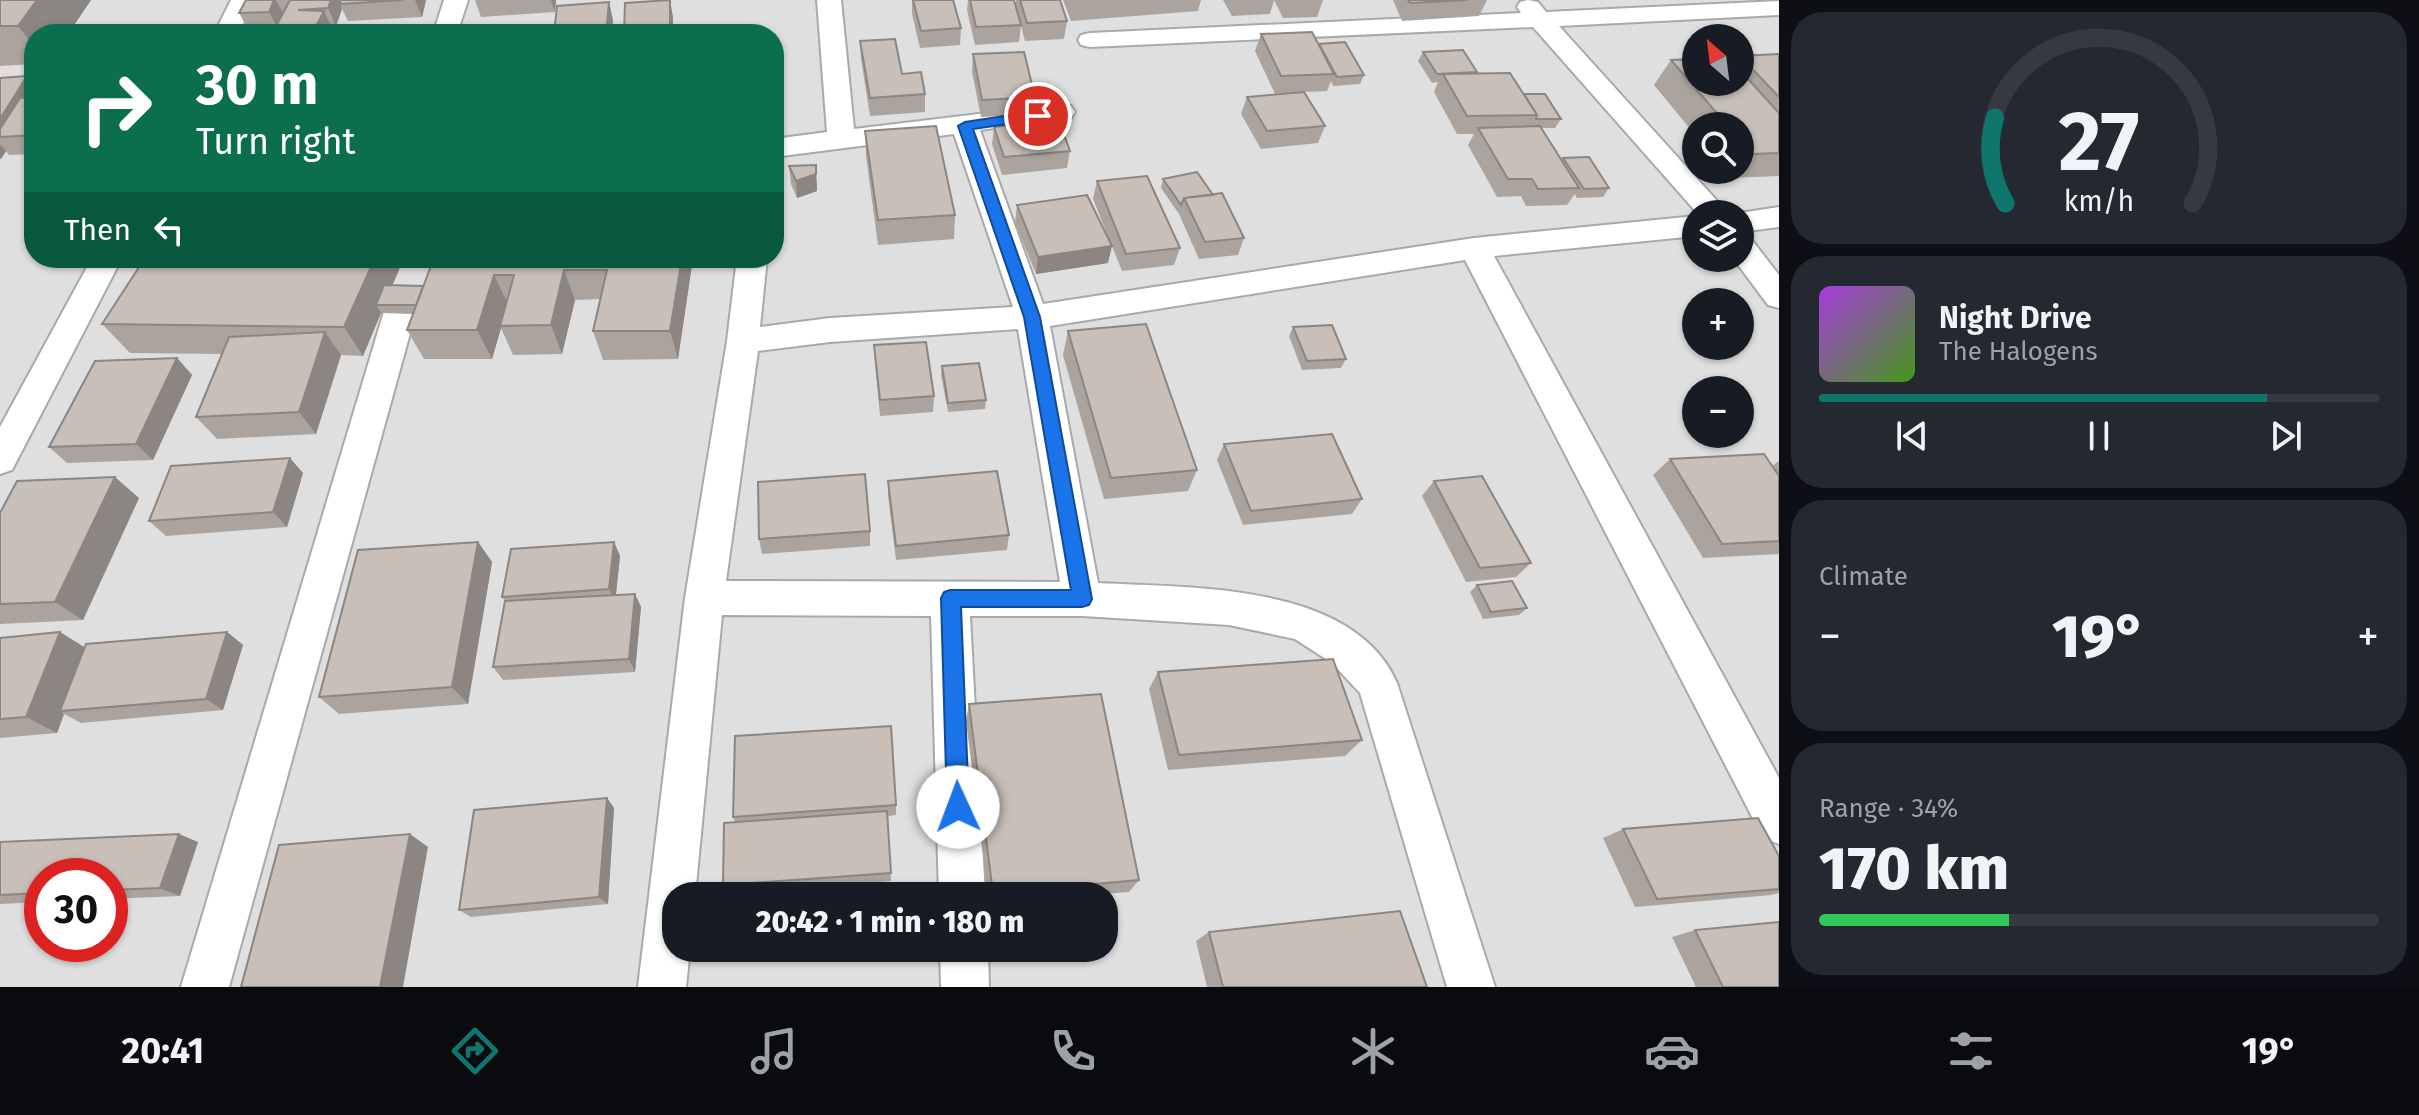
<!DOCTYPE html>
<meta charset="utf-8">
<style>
:root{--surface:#171b24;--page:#242831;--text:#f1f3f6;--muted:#9ea1a6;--line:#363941;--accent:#0f766e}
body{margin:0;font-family:"Fira Sans",sans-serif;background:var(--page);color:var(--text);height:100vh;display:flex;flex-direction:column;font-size:30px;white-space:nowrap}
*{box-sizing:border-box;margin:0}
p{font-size:26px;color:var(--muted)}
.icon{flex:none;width:44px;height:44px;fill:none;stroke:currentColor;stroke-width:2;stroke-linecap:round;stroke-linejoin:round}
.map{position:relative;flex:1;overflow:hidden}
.panel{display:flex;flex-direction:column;gap:12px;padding:12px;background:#0d0f14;width:640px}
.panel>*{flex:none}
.banner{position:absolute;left:24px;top:24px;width:760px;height:244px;border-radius:32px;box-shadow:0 2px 6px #0004;background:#0b6e4f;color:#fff;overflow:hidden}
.needle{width:52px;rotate:332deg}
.controls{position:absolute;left:1682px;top:24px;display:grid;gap:16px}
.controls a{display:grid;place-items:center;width:72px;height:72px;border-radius:50%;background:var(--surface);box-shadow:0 2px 6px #0004;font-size:40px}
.speed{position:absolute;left:24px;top:858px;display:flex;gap:16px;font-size:40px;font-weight:700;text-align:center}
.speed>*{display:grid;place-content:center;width:104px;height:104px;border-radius:50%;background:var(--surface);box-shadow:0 2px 6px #0004;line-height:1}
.speed .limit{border:12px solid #d22;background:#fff;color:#111}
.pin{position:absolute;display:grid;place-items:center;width:68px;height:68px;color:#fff;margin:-34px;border:4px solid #fff;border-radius:50%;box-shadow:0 2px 8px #0007}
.me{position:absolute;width:88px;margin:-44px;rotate:358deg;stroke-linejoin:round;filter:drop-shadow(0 0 6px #0008)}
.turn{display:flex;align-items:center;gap:28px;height:168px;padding:0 40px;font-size:36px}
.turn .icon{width:104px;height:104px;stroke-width:2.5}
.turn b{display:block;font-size:56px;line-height:68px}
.then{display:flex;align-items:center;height:76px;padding:0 40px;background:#0003;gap:16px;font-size:30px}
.big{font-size:60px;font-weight:800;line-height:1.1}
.panel .widget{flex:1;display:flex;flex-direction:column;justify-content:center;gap:12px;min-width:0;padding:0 28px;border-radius:32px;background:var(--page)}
.panel .dial{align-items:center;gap:0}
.dial svg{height:208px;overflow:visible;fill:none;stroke:var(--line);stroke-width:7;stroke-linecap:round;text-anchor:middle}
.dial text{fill:var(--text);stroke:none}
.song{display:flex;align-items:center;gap:24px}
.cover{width:96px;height:96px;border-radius:12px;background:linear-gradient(135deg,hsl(280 70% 55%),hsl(100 70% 35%))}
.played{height:8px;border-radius:4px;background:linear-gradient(90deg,var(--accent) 80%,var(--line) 80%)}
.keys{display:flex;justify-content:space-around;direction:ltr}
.heat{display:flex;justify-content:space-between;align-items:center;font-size:44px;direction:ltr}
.charge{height:12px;border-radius:6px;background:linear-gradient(90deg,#34c759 34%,var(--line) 0)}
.trip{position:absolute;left:662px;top:882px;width:456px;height:80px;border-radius:32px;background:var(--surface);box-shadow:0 2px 6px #0004;font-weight:800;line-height:80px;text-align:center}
.tabs{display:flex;height:128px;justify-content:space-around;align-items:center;background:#090b0e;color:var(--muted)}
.tabs .icon{width:56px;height:56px}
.tabs .on{color:var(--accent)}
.tabs b{font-size:36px;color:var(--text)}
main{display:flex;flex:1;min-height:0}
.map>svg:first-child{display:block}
</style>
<main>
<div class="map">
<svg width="1779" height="987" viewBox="0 0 1779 987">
<rect width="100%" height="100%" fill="#f2efe9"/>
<path fill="#e0dfdf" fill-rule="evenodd" d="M0,0H1779V987H0ZM34,34H774V258H34ZM1696,38H1740V82H1696ZM1696,126H1740V170H1696ZM1696,214H1740V258H1696ZM1696,302H1740V346H1696ZM1696,390H1740V434H1696ZM42,876H110V944H42ZM676,896H1104V948H676Z"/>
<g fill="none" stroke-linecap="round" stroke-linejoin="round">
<defs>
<path id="minor" d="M231,0H255L238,34H214Z
M444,0H468L457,34H433Z
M817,0H841L854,129L1062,104L1071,106L1075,112L1071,118L980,130L1043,304L1474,238L1696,216V236L1494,256L1779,778V844L1763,838L1465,260L1050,326L1098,583C1190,588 1353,582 1397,683L1495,987H1447L1360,693L1332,663L1295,639L1229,625L1082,616H970L985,896H939L931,616L722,615L695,896H676V948H690L686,987H638L685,598L727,341L737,258H767L760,327L830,318L1013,307L954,134L774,157V139L827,132ZM1018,329L1060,582L726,581L758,351L830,342Z
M1528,0L1538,2L1546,12L1779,1V15L1559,26L1729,214H1698L1533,27L1090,47L1081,45L1078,40L1081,35L1090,33L1521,13L1517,7L1520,2Z
M1779,207V227L1740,232V214H1733Z
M1740,236L1751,239L1779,275V308L1768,305L1733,258H1740Z
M92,258H122L12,470L0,474V427Z
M401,297L412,300L417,308L229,987H181L385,308L390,300Z
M940,948H988L989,987H941Z"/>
</defs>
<use href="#minor" stroke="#a9a9a9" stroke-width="4"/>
<use href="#minor" fill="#fff" fill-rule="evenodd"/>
</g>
<path fill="#aba49e" d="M0,0H91L68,34H34V64L0,66Z
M246,0H426L422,17L348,21L342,9L336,26H331L332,28L329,34H272L275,29L249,31L239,13Z
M475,0H556L555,12L481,17Z
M912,0H953L961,28L960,45L920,48L912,14Z
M968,0H1014L1016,6V0H1060L1067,21L1064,39L1025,41L1021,26L1019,42L975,45L967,10Z
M1063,0H1201L1198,11L1071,21Z
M1223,0H1323L1317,17L1283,18L1274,0L1270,14L1232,16Z
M1393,0H1487L1479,16L1402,21Z
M1261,34L1318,44L1364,75L1360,84L1333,86L1331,81L1327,91L1304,92L1325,126L1318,143L1261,149L1241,114L1247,97L1289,93L1275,94L1255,51Z
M860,41L902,74L925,94V112L870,116L861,59Z
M1423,52L1477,72L1476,74L1524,94L1561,119L1555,128H1541L1562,160L1563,158L1609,188L1603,197L1577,198L1575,194L1567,205L1526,206L1521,196L1497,197L1468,145L1474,134H1457L1434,92L1438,82L1432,83L1418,61Z
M973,54L1035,97L1033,115L981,117L972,72Z
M1779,54V176L1731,178L1724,170H1740V126H1696V136L1654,85L1671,60L1740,82V56Z
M0,78L34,85V154L9,155L6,151L0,160Z
M994,127L1070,151L1067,168L1002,175L992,144Z
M865,131L955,215L954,239L878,245L866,156Z
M789,166L817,182V191L797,198L791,184Z
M1163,179L1244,238L1238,255L1199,259L1179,214L1161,188Z
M1097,181L1180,248L1174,265L1122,271L1093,199Z
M1017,205L1108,263L1036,274L1015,223Z
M404,258L392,286H423L434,258H693L678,359L603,360L593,331L600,299L575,300L562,354L513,355L501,328L492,359H424L407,330L413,314L381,313L363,356L341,355L316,434L217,439L196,417L222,354L130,353L102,324Z
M1293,327L1346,359L1341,368L1302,370L1289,336Z
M1068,331L1197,470L1188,491L1104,499L1063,355Z
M874,345L934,396L933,412L880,416L875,362Z
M177,358L192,375L153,460L67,463L49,447Z
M942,366L986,400L985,409L948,412L941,375Z
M1224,444L1362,499L1352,514L1243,525L1217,460Z
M1670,459L1772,466L1779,461V554L1703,558L1653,475Z
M303,473L287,527L166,536L149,521Z
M888,481L1009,535L1007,550L896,560L888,496Z
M1434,481L1531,563L1516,577L1466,582L1422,496Z
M139,498L83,620L0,624V513Z
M870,531V546L762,554L759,539Z
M478,542L492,562L468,704L339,714L319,697Z
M614,542L620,556L616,595L635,594L641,607L635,672L503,680L493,667L505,601L502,597Z
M1477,585L1527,608L1519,615L1483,619L1470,592Z
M227,632L243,645L223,710L81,723L64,714L57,733L0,738V638L85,648Z
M1158,672L1362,740L1345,756L1168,770L1149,689Z
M969,704L1139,880L1129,892L1077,896H988L966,721Z
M607,798L614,808L608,904L471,917L459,910Z
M896,805V815L888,816L891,881L728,893L723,885L735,822L733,817Z
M1623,829L1779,856V893L1771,895L1635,907L1603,838Z
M0,842H198L180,896L110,899V876H42V902L0,904Z
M1695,930L1779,987H1696L1672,937Z
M1209,932L1427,987H1207L1196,941Z"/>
<path fill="#8b8681" d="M37,0H91L68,34H34V46L18,26Z
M274,0H276L284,15L278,29L269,12Z
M331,0H346L340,4L342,9L336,26L328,8Z
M415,0H426L422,17Z
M551,0H556L555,12Z
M670,0L673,17V34H670Z
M609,2L613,20L612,34H606Z
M324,11L332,28L329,34H312Z
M27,76L34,85V105L0,137V119Z
M0,144L6,151L1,159L0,158Z
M816,165L817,191L797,198L796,181Z
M1112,246L1108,263L1036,274L1038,257Z
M375,258H404L384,305H376L381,313L363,356L344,327Z
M682,258H693L678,359L670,331Z
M564,270L575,300L562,354L551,325Z
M494,275L508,304L500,326L501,328L492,359L477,330Z
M325,332L341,355L316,434L299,412Z
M177,358L192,375L153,460L136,444Z
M290,458L303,473L287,527L273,512Z
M115,477L139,498L83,620L55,602Z
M478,542L492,562L468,704L452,687Z
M614,542L620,556L615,603L609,589Z
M635,594L641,607L635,672L629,659Z
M60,632L89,650L60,711L64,714L57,733L26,717Z
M227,632L243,645L223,710L206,699Z
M607,798L614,808L608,904L599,897Z
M179,834L198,842L180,896L160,888Z
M410,834L428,847L403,987H380Z"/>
<path fill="#c7bfb8" stroke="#8b8681" stroke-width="2" d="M0,0H37L18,26H0Z
M246,0H274L269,12L239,13Z
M290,0H331L328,8L298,10L324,11L312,34H272Z
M341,0H403L340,4Z
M670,0V34H624L625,3Z
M913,0H953L961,28L921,31Z
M970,0H1014L1021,25L976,27Z
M1020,0H1060L1067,21L1027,23Z
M1408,0H1467L1410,3Z
M609,2L606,34H554L557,6Z
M1312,32L1334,74L1281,76L1261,34Z
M895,39L902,74L921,72L925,94L870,98L860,41Z
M1345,42L1364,75L1337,77L1319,44Z
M1463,50L1477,72L1437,74L1423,52Z
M1024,52L1035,97L982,100L973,54Z
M1779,54V97L1740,56Z
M1696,59V82H1740V70L1779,113V153L1752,154L1740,140V126H1728L1671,60Z
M1510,73L1537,115L1467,116L1443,74Z
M27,76L0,119V78Z
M1304,92L1325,126L1267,131L1247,97Z
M1524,94H1545L1561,119H1536L1537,115Z
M34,97V135L0,137V129L20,98Z
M1059,121L1070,151L1004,157L994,127Z
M936,126L955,215L878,220L865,131Z
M1540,126L1579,188L1538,189L1532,179H1508L1478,128Z
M1589,157L1609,188L1584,189L1563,158Z
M816,165V174L796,181L789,166Z
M1197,172L1213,195L1184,198L1181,205L1163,179Z
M1147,176L1180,248L1126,254L1097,181Z
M1222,193L1244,238L1205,242L1184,198Z
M1087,195L1112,246L1038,257L1017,205Z
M145,258H375L344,327L102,324Z
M434,258H682L670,331H593L607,270H564L551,325L500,326L514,275H494L477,330H407Z
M384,285L423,286L416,305H376Z
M1146,324L1197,470L1111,478L1068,331Z
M1332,325L1346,359L1307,361L1293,327Z
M325,332L299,412L196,417L229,337Z
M926,342L934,396L880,400L874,345Z
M177,358L136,444L49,447L95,361Z
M979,363L986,400L948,403L942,366Z
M1332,434L1362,499L1251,511L1224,444Z
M1764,454L1779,476V541L1722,544L1670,459Z
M290,458L273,512L149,521L171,466Z
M997,471L1009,535L896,546L888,481Z
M865,474L870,531L759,539L758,482Z
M1482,476L1531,563L1480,568L1434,481Z
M115,477L55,602L0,604V513L17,481Z
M478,542L452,687L319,697L358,550Z
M614,542L609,589L502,597L511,549Z
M1512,581L1527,608L1491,612L1477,585Z
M635,594L629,659L493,667L505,601Z
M60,632L26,717L0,719V638Z
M227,632L206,699L60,711L86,644Z
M1333,659L1362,740L1179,755L1158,672Z
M1101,694L1139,880L993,893L969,704Z
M891,726L896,805L733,817L735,736Z
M607,798L599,897L459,910L474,810Z
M887,811L891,873L723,885L724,823Z
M1758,818L1779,856V889L1657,899L1623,829Z
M179,834L160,888L110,890V876H42V893L0,895V842Z
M410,834L380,987H241L279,845Z
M1400,911L1427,987H1223L1209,932Z
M1779,922V987H1723L1695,930Z"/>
<path fill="#1a73e8" stroke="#114b97" stroke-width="2" d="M1038,111L1043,113V119L973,129L1040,317L1092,599L1089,605L1082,607H961L969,807L966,815L958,818L951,815L947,807L941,598L944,592L950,590H1071L1024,317L958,126L965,122Z"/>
</svg>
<div class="controls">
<a><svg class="needle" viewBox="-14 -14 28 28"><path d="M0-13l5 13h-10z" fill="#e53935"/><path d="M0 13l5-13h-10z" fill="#9ea1a6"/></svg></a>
<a><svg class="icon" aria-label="search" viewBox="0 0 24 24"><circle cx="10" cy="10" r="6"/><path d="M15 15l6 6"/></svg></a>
<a><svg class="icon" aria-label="layers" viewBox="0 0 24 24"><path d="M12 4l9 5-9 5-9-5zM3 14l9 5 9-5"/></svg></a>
<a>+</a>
<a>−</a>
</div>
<div class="speed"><div class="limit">30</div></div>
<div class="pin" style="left:1038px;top:116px;background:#d93025"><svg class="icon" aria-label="arrive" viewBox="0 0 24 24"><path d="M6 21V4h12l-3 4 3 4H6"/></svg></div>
<svg class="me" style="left:958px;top:807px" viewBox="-20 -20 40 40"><circle r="19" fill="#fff"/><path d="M0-13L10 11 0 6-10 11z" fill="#1a73e8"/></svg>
<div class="trip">20:42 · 1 min · 180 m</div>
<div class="banner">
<div class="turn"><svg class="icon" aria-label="right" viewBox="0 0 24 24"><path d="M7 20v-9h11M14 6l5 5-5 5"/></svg><div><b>30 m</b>Turn right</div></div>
<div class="then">Then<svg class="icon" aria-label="left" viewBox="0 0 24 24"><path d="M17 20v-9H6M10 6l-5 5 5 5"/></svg></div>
</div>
</div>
<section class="panel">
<div class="widget dial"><svg viewBox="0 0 100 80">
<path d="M14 69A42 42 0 1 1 86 69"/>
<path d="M14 69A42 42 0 0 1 10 36" stroke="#0f766e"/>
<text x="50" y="56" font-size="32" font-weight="700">27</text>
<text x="50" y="72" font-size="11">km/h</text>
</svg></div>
<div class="widget">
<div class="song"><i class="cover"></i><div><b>Night Drive</b><p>The Halogens</p></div></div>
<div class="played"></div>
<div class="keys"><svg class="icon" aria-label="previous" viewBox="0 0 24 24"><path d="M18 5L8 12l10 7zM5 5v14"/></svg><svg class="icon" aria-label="pause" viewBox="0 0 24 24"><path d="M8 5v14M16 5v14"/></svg><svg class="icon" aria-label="next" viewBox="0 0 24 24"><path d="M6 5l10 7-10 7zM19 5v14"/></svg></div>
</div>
<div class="widget"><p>Climate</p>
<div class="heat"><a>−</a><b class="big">19°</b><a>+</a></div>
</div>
<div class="widget"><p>Range · 34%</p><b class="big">170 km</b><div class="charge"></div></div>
</section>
</main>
<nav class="tabs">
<b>20:41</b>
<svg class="icon on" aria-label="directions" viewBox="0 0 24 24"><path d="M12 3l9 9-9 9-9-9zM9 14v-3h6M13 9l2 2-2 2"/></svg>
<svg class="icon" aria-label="music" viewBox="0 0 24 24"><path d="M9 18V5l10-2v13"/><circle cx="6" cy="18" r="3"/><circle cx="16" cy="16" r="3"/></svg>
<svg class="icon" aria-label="phone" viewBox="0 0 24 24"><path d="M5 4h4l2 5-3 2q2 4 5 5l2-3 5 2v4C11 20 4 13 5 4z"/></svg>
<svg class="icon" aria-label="climate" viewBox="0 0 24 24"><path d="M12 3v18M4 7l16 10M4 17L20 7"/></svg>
<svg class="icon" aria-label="car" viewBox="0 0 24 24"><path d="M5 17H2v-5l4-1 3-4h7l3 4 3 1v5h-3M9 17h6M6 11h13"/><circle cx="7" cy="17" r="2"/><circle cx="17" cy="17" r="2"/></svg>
<svg class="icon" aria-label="filters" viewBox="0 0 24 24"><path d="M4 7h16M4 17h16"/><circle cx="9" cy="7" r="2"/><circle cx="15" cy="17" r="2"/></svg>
<b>19°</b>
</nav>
